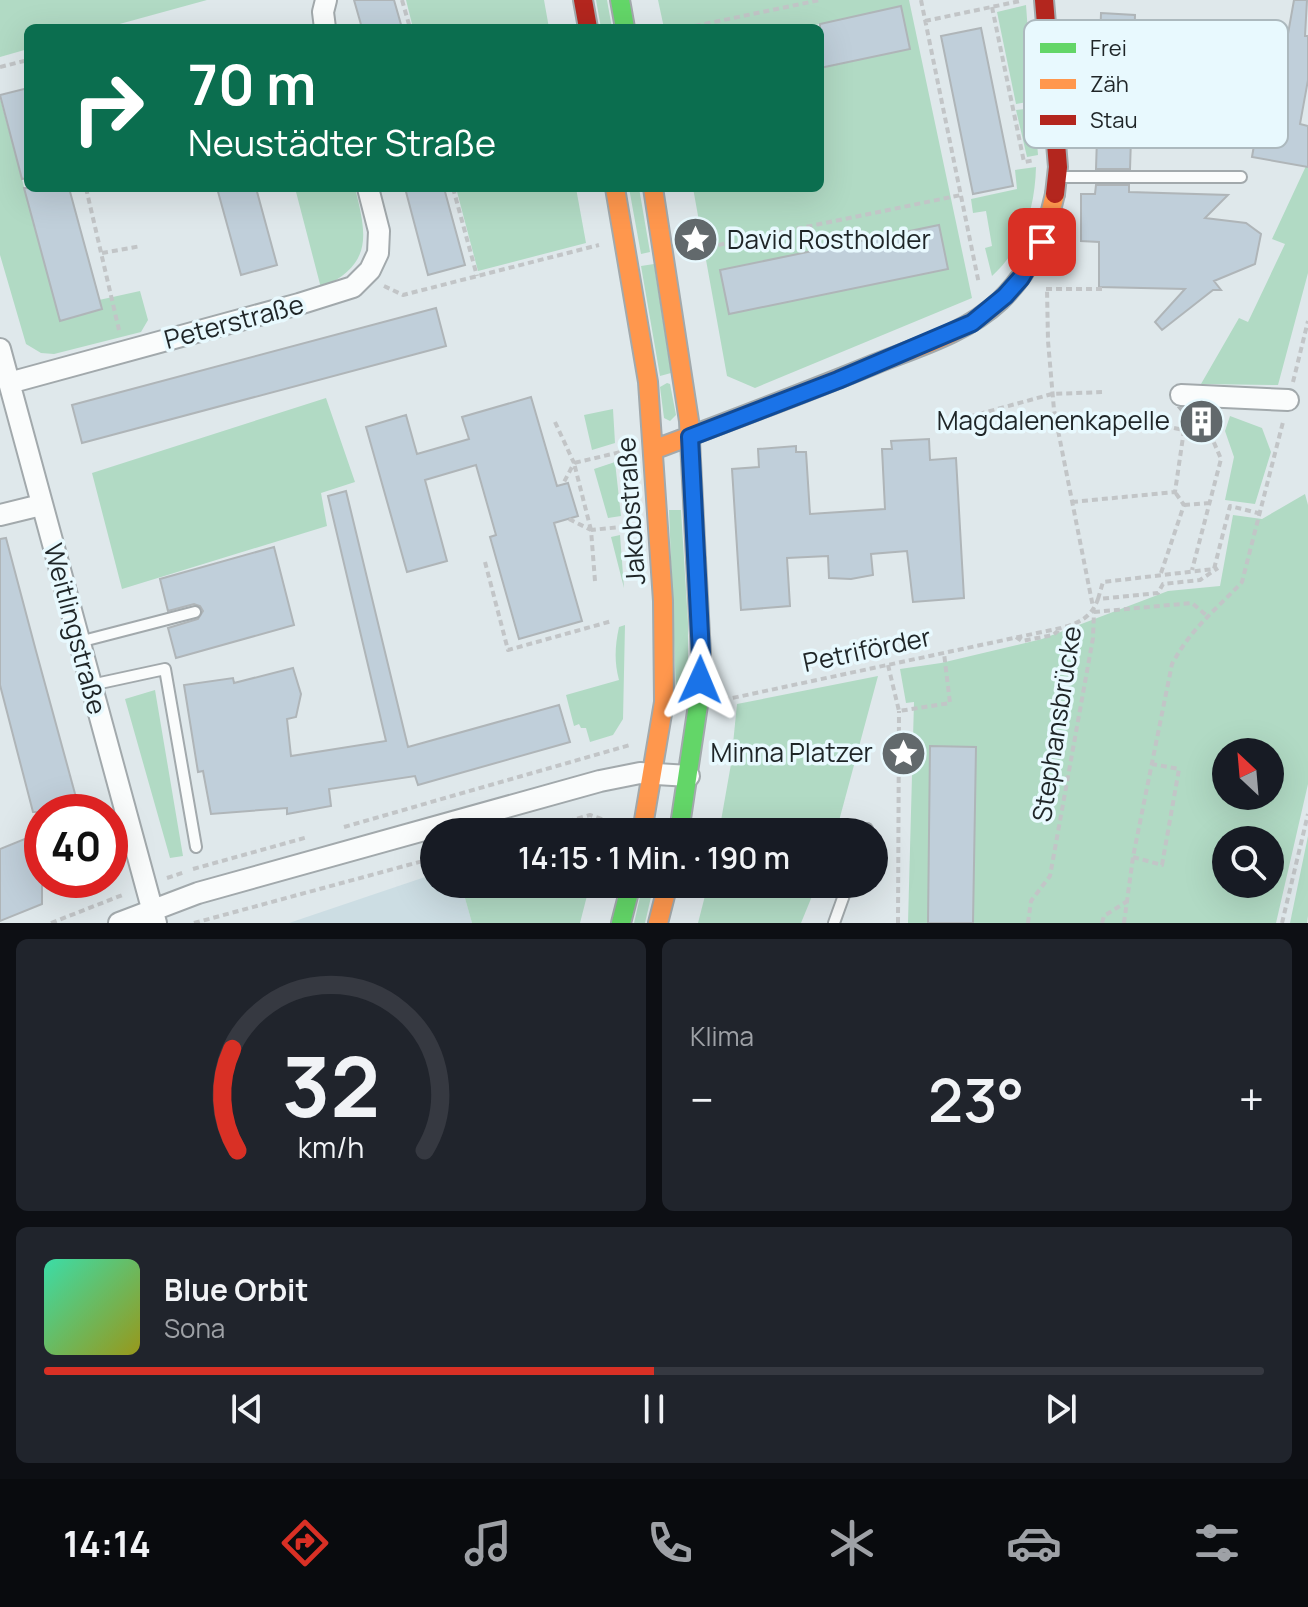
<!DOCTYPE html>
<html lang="de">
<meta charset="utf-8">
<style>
:root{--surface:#171b24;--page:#20242c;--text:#f1f3f6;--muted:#9ea1a6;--line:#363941;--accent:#d93025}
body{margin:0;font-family:Manrope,sans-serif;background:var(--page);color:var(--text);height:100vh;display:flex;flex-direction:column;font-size:30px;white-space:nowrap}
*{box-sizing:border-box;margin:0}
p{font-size:26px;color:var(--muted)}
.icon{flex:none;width:44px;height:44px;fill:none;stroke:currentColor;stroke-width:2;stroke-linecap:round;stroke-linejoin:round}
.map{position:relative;height:923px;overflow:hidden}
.side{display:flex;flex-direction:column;gap:16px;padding:16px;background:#0d0f14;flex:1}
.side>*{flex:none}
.guide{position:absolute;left:24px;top:24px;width:800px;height:168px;border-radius:12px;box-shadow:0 8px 32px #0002;background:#0b6e4f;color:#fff;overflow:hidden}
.needle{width:52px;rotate:334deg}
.tools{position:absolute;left:1212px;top:738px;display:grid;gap:16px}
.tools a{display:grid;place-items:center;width:72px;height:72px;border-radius:50%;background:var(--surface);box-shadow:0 8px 32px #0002;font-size:40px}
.speed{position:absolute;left:24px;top:794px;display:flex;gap:16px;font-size:40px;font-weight:700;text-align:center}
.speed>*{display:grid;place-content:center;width:104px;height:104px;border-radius:50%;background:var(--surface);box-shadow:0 8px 32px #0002;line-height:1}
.speed .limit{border:12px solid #d22;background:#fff;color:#111}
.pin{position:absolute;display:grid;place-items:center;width:68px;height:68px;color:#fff;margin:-34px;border-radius:16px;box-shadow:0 4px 12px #0006}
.me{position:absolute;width:88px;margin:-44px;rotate:1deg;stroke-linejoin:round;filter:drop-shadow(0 0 6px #0008)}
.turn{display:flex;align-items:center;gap:28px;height:168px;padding:0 32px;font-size:36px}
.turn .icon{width:104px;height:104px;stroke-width:2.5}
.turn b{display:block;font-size:56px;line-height:68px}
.big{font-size:60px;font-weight:600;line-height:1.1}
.side .widget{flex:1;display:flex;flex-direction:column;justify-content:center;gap:12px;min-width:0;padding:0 28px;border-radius:12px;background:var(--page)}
.side .dial{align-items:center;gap:0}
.dial svg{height:208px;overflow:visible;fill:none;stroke:var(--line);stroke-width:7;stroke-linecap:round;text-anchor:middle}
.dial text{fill:var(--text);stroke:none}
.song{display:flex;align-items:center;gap:24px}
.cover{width:96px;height:96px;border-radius:12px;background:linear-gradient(135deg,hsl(160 70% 55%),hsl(60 70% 35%))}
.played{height:8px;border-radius:4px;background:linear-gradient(90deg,var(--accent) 50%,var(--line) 50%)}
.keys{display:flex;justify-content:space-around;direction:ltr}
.heat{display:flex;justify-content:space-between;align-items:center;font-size:44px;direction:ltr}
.side .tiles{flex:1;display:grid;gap:16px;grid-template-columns:1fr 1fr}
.widget:last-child{grid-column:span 2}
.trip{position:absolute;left:420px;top:818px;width:468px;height:80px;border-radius:40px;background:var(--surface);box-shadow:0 8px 32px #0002;font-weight:600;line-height:80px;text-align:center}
.tabs{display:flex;height:128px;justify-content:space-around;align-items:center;background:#090b0e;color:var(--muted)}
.tabs .icon{width:56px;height:56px}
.tabs .on{color:var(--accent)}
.tabs b{font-size:36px;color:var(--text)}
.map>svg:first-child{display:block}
</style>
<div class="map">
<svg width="1308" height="923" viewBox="0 0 1308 923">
<rect width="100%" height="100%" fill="#dfe8eb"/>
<path fill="#ccdde3" d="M434,874V884H461L472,923H289Z"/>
<path fill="#b1dac4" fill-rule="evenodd" d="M0,0H207L105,28H28V49L0,57Z
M406,0H544L549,28H413Z
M596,0H607L612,28H601Z
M658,0H909L972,298L755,388L727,376L693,188H820V68L910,48L901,7L801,28H664ZM939,225L948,269L729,313L720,270Z
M1026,5L1033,101L1016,104L997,12Z
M0,98L60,320L101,309L99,300L140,291L148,320L141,332L54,354L41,353L26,344L0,255Z
M1034,108L1038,155L1027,157L1016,110Z
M1306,166L1308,167V273L1278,385L1201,384L1239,318L1248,322L1285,244L1272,239Z
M1036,167C1035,208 1023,248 992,276L985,248L992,246L986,211L973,213L971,199L1017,189L1015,170Z
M295,188H355C367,236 373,264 321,288Z
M456,188H576L586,243L478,271Z
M629,188H639L650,252L641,254Z
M654,264L671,373L660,376L641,266Z
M667,383L670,384L676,415L670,421L664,418L660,387Z
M326,398L355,482L321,493L327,526L122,589L92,473Z
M613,409L615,443L592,450L584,415Z
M1230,416L1262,428L1271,452L1255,504L1225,500L1234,457L1225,431Z
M615,462L621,516L608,518L594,469Z
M1305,494L1308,505V784L1276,923H973L976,747L931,746L928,923H908L914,702L906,703L900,669L941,663L1042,639L1168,591L1220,586L1233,515L1262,519ZM1226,752H1270V796H1226ZM1226,840H1270V884H1226Z
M669,510H681L688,623V692L676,691Z
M620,535L624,588L611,537Z
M625,625L623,719L613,735L590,742L586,728H581L579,724L574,726L566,695L619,680C614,661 615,646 619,627Z
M878,676L836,832H719L731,764L737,704Z
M155,690L183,856L170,858L125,699Z
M1308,836V916L1307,923H1290Z
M461,884H590L580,923H472Z
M643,884H654L645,923H634Z
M708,884H817L801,923H698Z"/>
<path fill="#c0cfda" stroke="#afb5b8" stroke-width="2" d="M354,0H394L402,28H362Z
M1294,0H1307L1305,36H1308V80L1300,124L1308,126V167L1252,157L1259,116L1273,118Z
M901,6L910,49L820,68V24Z
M1101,13L1135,15L1130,169H1096Z
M981,28L1013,186L973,194L941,36Z
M28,88V178L22,179L0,95Z
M1096,185H1129V192L1228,195L1205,218L1246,223L1261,234L1255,264L1214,281L1221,290H1213L1162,330L1155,322L1185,289L1099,287V242L1081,241V194H1095Z
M24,188H69L102,309L60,321Z
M217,188H256L277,265L241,275Z
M405,188H444L465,265L428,275Z
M939,225L948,269L729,314L720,270Z
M436,308L446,346L82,443L72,405Z
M531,397L557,486L568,483L578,516L554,523L582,621L519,639L490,537L496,535L476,465L425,480L447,561L407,572L366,427L406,415L417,454L469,439L462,417Z
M1179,408L1218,410L1222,416L1219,426L1210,432L1181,427L1184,414Z
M929,439L930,460L956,458L964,598L913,602L907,551L871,554L873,575L851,579L829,578L828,556L787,558L790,606L741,610L732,469L759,467L758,449L796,446V452H806L810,514L885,509L882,449H892L891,441Z
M346,491L408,747L559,705L570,742L418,785L415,776L329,789L331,806L287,814V808L211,814L203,771L198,772L184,685L233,678L234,683L293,668L301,694L296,717L287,719L291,756L386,741L328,496Z
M6,538L36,651L80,812H33L0,685V539Z
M274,547L294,625L176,658L168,628L198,619L203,611L200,606L194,604L168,611L160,579Z
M930,746L976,747L973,923H928Z
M42,832V904L0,921V849Z"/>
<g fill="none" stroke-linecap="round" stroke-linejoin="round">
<defs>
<path id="lane" d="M1059,177H1241
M79,642L195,612
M91,685L165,669L196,847
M866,832L867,829
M834,923L848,884"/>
<path id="street" d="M325,28L323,12L326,0
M0,349L156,923
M9,383L299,304L353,287L370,270L378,253L379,231L368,188
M1181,395L1288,400
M0,515L41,505
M119,923L198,893L600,781L640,773L689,776"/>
<path id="fast" d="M620,0L625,28
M679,832L698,705L701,654L696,560
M621,923L631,884"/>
<path id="slow" d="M615,188L648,382L663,601L664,702L642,832
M653,188L689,421L696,560
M653,450C727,422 802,394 875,364C918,347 966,333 1000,301C1031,271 1046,235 1055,194
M658,923L668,884"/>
<path id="jam" d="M583,0L588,28
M1044,0L1058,167L1055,194"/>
</defs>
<use href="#lane" stroke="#a2a9ac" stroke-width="14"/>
<use href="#street" stroke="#a2a9ac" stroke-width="24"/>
<use href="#fast" stroke="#a2a9ac" stroke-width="22"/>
<use href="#slow" stroke="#a2a9ac" stroke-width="22"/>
<use href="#jam" stroke="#a2a9ac" stroke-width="22"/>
<path stroke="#c2c5c7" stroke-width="4" stroke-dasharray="6 4" stroke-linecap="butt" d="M402,0L410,28
M921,0L979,284
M992,7L1024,162L1035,160
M925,21L1020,1
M685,28L820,0
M0,67L28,60
M86,188L119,330
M453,188L477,276
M689,251L961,195
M102,253L141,246
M384,286L403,295L599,245
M1046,289H1103
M1293,382L1308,321
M555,422L574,463L563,484
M950,422L1052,394L1102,392
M1174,428L1184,430
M1072,502L1175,492L1184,430L1212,438L1221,459L1192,570
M1184,505L1209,503
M569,519L591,530
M591,530L574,463L625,451
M485,562L508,650L612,621
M1161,573L1184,505L1175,492
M595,581L591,530L631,526
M1098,599L1103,582L1214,569L1230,506L1258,513
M1094,612L1192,603L1206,615
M1016,637L1022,641L1053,635L1059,630
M888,665L899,711L950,703L944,653
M723,700L1061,628C1079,623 1091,618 1098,599L1158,593L1163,584L1200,580L1218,568
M344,827L630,745
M529,832L590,815L607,821L610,832
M1133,857L1162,865L1179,769L1152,764
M193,869L308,837
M167,878L185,872
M51,923L125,894
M194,923L434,858
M898,923L899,711
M1028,923L1031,901L1050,876L1093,638L1094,612L1054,410L1048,341L1047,289
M1102,923L1104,916L1126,902
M1124,923L1133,857L1172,664C1192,627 1215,611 1242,582L1283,422
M1282,923L1308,814"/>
<use href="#lane" stroke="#fafcfc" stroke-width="10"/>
<use href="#street" stroke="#fafcfc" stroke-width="20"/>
<use href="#fast" stroke="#63d668" stroke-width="18"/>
<use href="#slow" stroke="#ff974d" stroke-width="18"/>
<use href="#jam" stroke="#b3261e" stroke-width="18"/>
</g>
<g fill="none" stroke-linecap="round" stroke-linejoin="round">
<defs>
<path id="route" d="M700,680L701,654L690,437L838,380L972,323L1005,296L1021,278L1042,242"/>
</defs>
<use href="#route" stroke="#114b97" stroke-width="20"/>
<use href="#route" stroke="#1a73e8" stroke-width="14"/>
</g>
<defs>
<symbol id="sight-disc" viewBox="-11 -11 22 22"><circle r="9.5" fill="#62696c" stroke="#e8f9fe"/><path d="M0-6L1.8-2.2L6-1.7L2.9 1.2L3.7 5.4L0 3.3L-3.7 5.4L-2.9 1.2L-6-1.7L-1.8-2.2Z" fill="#fff"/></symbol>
<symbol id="building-disc" viewBox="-11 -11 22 22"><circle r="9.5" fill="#62696c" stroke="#e8f9fe"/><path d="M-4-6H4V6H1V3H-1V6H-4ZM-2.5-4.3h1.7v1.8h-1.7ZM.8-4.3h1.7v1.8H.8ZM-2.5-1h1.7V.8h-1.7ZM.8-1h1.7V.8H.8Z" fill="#fff"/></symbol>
</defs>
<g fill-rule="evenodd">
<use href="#sight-disc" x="670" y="214" width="51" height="51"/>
<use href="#building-disc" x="1176" y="396" width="51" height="51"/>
<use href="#sight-disc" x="878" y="728" width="51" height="51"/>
</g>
<g text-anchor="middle" stroke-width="7" stroke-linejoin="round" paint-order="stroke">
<g font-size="26" fill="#1f2527" stroke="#e8f9fe" text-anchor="end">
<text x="727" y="249" text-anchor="start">David Rostholder</text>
<text x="1170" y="430">Magdalenenkapelle</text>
<text x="873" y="762">Minna Platzer</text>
</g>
<g font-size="26" fill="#1f2527" stroke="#e8f9fe">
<text transform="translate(234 322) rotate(-15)" y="9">Peterstraße</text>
<text transform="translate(631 511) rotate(-94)" y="9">Jakobstraße</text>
<text transform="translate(75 629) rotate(75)" y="9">Weitlingstraße</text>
<text transform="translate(867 650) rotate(-12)" y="9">Petriförder</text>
<text transform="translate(1057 724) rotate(-81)" y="9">Stephansbrücke</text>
</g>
</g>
<rect x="1024" y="20" width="264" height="128" rx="12" fill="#e8f9fe" stroke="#acb9be" stroke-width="2"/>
<rect x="1040" y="43" width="36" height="10" fill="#63d668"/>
<rect x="1040" y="79" width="36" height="10" fill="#ff974d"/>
<rect x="1040" y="115" width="36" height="10" fill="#b3261e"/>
<g font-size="22" fill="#1f2527">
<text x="1090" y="56">Frei</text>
<text x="1090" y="92">Zäh</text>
<text x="1090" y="128">Stau</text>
</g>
</svg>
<div class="tools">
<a><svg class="needle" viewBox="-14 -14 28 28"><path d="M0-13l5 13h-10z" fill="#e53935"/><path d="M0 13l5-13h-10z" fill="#9ea1a6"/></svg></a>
<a><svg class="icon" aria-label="search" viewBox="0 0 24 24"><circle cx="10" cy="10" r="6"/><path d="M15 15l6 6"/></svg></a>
</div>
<div class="speed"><div class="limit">40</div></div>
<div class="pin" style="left:1042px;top:242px;background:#d93025"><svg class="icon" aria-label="arrive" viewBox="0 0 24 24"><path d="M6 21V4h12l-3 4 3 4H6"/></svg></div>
<svg class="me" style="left:700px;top:680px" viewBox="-20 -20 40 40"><path d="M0-17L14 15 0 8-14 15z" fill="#1a73e8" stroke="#fff" stroke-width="4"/></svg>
<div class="trip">14:15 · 1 Min. · 190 m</div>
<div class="guide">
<div class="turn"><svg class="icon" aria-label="right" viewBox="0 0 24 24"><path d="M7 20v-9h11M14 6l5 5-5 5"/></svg><div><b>70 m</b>Neustädter Straße</div></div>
</div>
</div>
<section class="side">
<div class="tiles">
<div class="widget dial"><svg viewBox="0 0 100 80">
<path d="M14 69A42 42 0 1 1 86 69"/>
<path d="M14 69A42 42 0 0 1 12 30" stroke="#d93025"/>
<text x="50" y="56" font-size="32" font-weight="700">32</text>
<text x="50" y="72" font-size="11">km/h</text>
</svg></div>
<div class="widget"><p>Klima</p>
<div class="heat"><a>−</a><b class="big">23°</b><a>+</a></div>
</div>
<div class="widget">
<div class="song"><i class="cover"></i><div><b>Blue Orbit</b><p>Sona</p></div></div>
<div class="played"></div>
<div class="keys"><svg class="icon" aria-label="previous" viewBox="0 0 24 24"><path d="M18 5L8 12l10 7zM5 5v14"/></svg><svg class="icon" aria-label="pause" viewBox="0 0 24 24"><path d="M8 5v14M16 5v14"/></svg><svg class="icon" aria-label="next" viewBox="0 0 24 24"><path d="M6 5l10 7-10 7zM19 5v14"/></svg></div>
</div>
</div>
</section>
<nav class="tabs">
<b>14:14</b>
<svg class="icon on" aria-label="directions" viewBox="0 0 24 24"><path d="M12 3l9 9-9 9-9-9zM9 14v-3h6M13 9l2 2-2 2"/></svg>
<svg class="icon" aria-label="music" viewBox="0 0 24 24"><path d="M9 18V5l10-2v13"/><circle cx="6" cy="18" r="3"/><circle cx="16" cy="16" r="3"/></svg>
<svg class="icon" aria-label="phone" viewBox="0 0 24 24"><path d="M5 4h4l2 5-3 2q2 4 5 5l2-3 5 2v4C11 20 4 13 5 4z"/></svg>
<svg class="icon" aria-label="climate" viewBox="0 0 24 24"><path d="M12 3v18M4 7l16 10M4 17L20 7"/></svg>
<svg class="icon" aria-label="car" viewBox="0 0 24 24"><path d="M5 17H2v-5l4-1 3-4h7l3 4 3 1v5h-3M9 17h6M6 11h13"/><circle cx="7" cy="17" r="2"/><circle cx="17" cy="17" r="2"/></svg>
<svg class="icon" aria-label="filters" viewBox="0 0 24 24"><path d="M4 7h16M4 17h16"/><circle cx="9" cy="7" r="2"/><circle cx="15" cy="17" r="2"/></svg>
</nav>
